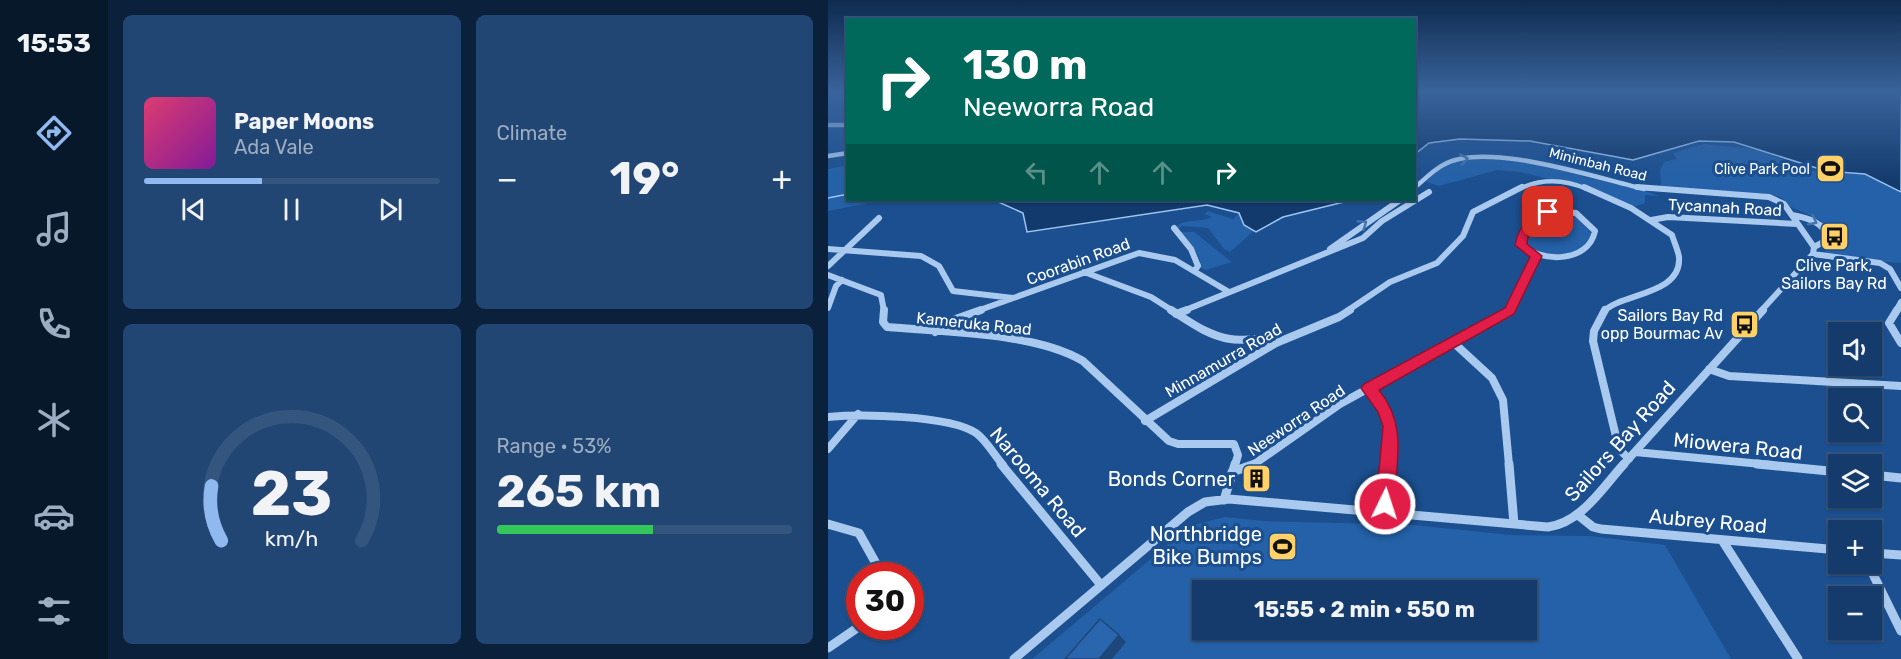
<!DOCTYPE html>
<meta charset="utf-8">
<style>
:root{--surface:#143b6b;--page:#214673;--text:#f1f3f6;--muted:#9dadc1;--line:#33557e;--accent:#90b9f0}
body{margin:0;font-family:Rubik,sans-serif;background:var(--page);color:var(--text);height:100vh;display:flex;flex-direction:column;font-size:22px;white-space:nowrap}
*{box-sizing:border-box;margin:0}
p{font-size:20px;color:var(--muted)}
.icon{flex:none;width:33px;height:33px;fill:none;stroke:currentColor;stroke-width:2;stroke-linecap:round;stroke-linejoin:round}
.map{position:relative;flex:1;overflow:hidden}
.drawer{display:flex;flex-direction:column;gap:15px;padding:15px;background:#0b203b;width:720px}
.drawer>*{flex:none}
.guide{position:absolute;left:18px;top:18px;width:570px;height:183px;border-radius:0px;box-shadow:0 2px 4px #0004,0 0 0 2px var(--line);background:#00695c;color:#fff;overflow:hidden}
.buttons{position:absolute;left:1000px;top:322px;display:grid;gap:12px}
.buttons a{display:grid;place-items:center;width:54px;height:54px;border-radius:0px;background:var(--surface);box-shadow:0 2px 4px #0004,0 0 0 2px var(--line);font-size:30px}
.speed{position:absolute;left:18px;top:562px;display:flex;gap:12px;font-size:30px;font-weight:700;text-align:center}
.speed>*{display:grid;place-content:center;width:78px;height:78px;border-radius:50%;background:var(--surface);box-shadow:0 2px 4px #0004,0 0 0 2px var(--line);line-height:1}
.speed .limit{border:9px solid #d22;background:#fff;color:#111}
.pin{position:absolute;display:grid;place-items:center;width:51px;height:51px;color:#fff;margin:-26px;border-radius:12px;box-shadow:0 3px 9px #0006}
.me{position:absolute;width:66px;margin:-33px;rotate:4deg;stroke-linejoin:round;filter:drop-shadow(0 0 4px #0008)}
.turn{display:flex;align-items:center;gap:21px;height:126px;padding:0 18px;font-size:27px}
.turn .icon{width:78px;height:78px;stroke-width:2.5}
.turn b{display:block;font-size:42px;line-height:51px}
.lanes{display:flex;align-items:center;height:57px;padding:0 18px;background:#0003;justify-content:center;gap:30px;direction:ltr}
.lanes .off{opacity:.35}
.big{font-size:45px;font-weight:700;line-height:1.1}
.drawer .tile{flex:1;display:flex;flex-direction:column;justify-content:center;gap:9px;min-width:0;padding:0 21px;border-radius:9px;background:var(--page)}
.drawer .dial{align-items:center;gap:0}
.dial svg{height:156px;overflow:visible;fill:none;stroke:var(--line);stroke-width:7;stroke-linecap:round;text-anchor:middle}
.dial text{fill:var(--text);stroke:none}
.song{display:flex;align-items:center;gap:18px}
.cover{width:72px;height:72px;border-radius:9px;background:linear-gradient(135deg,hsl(340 70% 55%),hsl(290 70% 35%))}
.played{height:6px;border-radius:3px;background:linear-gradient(90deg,var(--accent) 40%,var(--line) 40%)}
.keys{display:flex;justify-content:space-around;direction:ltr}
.heat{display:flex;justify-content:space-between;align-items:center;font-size:33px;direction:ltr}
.charge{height:9px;border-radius:4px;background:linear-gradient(90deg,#34c759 53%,var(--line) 0)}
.drawer .tiles{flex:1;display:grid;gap:15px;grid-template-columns:repeat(2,1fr)}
.trip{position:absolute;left:364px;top:580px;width:345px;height:60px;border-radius:0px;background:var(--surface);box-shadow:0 2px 4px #0004,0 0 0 2px var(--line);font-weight:700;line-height:60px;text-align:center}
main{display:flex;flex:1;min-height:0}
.dock{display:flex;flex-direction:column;width:108px;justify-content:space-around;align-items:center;background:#08182b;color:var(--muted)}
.dock .icon{width:42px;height:42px}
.dock .on{color:var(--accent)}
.dock b{font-size:27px;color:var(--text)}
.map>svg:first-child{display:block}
</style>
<main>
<nav class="dock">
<b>15:53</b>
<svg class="icon on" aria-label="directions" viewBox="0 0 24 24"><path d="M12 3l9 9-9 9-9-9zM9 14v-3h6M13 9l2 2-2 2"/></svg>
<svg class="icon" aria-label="music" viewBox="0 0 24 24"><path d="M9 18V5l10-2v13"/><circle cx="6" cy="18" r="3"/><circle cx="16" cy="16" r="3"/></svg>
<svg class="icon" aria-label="phone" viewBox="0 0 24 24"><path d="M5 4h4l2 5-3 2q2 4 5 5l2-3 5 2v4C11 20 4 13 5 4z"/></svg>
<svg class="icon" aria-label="climate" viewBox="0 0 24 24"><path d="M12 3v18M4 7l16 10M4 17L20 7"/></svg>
<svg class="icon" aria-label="car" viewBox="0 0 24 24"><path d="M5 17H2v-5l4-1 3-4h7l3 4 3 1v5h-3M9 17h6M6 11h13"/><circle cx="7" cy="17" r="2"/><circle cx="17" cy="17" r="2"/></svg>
<svg class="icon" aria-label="filters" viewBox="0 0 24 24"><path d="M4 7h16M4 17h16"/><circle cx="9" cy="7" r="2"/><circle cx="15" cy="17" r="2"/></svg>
</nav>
<section class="drawer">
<div class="tiles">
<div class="tile">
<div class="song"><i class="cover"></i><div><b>Paper Moons</b><p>Ada Vale</p></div></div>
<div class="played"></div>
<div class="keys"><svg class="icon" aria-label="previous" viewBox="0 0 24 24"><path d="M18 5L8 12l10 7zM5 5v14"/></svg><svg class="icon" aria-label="pause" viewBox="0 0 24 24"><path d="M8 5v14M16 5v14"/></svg><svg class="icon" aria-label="next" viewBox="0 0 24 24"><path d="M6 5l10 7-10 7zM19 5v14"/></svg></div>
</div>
<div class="tile"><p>Climate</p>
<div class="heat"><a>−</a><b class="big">19°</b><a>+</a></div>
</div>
<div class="tile dial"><svg viewBox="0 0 100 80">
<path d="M14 69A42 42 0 1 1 86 69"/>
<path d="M14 69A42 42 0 0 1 9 41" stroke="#90b9f0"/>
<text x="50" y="56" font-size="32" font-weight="700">23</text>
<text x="50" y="72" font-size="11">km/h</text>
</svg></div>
<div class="tile"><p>Range · 53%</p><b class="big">265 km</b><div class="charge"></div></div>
</div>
</section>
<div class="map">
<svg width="1073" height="659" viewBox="0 0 1073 659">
<rect width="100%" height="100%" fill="#1b4f8f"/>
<path fill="#2461a8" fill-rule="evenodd" d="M876,144L927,149L985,171L1037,174L1073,192V263L996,257L999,247L1008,237L992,220L963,207L952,197L933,193L891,194L833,186L832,170L836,162L849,159L845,153Z
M658,156L729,166L757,177L809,188L831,196L817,195V203L803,208L763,189L692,172L669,170L611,186L598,182L616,164Z
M19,165L20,200H57L0,211V169Z
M380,211L405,219L411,213L427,230L402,252L396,249L380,228L354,226L350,229L348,226C359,218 373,223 384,217L376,214Z
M727,213L747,216L765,235L747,254L709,255L694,243L704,221Z
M353,232H366L404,262L378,270L373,268C372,254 364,245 353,237Z
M397,517L437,521L586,525L682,535L762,536L837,545L903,659H204L362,526ZM375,591H699V630H375Z"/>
<path fill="#123a6d" stroke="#9cc4f0" stroke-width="1.5" d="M587,91H1073V192L1037,174L998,171L906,142L871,141L805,160L702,141L632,139L601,143L587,154Z
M166,200H524L455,217L428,232L416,225L411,213L379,205L199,232L195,213Z"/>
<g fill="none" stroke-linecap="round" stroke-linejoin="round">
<path stroke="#9cc4f0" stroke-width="1.5" d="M0,198L20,194"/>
<path stroke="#a9c9ee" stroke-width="4.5" d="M0,125H20
M0,156L20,153
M586,188C595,181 604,171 615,165C657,140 768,178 816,189
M691,189C714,178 736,179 759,189"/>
<path stroke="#a9c9ee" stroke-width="6" d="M756,187L803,208L844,235C846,242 850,250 851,257C854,295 794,293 776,311
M809,187L941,197L956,204L986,247L985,254L933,311
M728,211L748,213L767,231C761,263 711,264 692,243C696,224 709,214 728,211Z
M964,215C980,218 996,222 1001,239L986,247
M823,220L840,217L969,224
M346,228L363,249L370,266L367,270
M0,249L93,256L111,266L125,291L185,298
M502,249L572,200
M985,254L1052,263L1062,269L1073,288
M0,266L51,218
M256,272L323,297L345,311
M0,275L53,295L56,311
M0,308L8,286L14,280
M149,311L311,253L347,260L401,292
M355,311L535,238L554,221L601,192
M519,311L562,282L609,263L635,236L645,212L694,187
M682,311L708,256
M1068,311L1073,302"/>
<path stroke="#a9c9ee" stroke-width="8" d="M56,310L55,322L59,327C116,332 206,332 255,361L341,441L350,444H406L410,455L407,465
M343,310C362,322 379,335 402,339C417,342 434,335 448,343
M777,310L766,331L765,341L791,449L801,459
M1069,310L1061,323L1073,343
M348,314L359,310
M107,332L122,321L153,310
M626,343L664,378L675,400L681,465
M881,369L901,376L1073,386
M541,389C566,420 562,428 560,465
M0,417C32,414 121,415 148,433C158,440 167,456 175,465
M317,421L448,343L511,317L522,310
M0,449L30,414
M807,452L944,465
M425,465L512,404L683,310
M795,465L935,310"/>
<path stroke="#a9c9ee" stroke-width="9" d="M173,464L273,585
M681,464L686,524
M929,464L1011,472
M404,472L427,464
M1044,475L1073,478
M396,500L407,464
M557,514L560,464
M750,515L765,527L773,529L1011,550
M0,524L31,533L55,576
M894,540L970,659
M1044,553L1073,555
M1040,564L1073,631
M0,648L32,626
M186,659L360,512L377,502L401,499L720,527C754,522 774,488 796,464"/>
</g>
<path fill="#245895" d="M432,467L434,475L432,492L417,491L414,484Z"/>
<path fill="#1d4779" d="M432,467L434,475L432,492L430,484Z
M291,635L298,642L284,659H271Z"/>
<path fill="#2a66ad" stroke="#1d4779" stroke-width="1.5" d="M426,467H432L430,484H414L413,476Z
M272,619L291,635L271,659H237Z"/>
<defs><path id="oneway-chevron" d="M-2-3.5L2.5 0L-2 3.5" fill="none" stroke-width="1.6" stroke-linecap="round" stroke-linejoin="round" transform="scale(1.5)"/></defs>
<g stroke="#4674ac">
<use href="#oneway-chevron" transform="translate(636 159) rotate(-10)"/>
<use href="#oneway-chevron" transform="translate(985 221) rotate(27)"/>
<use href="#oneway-chevron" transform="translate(535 224) rotate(-34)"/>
</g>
<linearGradient id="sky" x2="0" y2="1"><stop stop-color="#0f2b4f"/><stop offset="0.5" stop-color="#39639b"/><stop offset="1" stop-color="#39639b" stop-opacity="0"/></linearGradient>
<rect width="1073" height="183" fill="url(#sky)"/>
<path fill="#e11d48" stroke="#92132f" stroke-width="1.5" d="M716,210L726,212L701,231L699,244L714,256L686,314L551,390C580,426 568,461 566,504L563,510L557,512L551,510L548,504L555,426L550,412L533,388L536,384L677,308L702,257L687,245C691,226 699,218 716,210Z"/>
<defs>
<symbol id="stadium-square" viewBox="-11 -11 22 22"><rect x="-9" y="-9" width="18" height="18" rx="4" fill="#ffd166" stroke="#1b4f8f"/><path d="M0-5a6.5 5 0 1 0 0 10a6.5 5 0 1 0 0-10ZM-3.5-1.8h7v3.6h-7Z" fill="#111"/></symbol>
<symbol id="bus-square" viewBox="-11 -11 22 22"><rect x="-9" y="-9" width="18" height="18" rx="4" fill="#ffd166" stroke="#1b4f8f"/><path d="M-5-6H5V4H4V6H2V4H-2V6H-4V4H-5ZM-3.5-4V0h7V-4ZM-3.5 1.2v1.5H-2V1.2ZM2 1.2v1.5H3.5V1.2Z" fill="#111"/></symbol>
<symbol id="building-square" viewBox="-11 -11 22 22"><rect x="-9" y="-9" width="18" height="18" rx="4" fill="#ffd166" stroke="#1b4f8f"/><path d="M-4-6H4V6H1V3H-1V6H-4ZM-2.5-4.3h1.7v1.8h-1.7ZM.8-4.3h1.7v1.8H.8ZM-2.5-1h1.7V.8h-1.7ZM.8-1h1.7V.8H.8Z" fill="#111"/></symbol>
</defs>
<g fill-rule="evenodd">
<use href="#stadium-square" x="986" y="152" width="33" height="33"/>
<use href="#bus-square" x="990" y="220" width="33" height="33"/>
<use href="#bus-square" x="900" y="308" width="33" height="33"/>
<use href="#building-square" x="412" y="462" width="33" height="33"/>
<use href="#stadium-square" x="438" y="530" width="33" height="33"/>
</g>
<g text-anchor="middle" stroke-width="6" stroke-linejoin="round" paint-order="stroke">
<g font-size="14" fill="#fff" stroke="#1b4f8f">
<text transform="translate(770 164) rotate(14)" y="5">Minimbah Road</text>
</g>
<g font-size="14" fill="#fff" stroke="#1b4f8f" text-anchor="end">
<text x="982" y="174">Clive Park Pool</text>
</g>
<g font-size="16" fill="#fff" stroke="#1b4f8f">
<text transform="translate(897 207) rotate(3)" y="6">Tycannah Road</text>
<text transform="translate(250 261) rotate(-20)" y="6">Coorabin Road</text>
<text transform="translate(146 323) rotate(6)" y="6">Kameruka Road</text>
<text transform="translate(395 360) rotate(-30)" y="6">Minnamurra Road</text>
<text transform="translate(468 420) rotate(-34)" y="6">Neeworra Road</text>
</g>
<g font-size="16" fill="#fff" stroke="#1b4f8f">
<text x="1006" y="271">Clive Park,<tspan x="1006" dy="18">Sailors Bay Rd</tspan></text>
<text x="895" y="321" text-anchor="end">Sailors Bay Rd<tspan x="895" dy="18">opp Bourmac Av</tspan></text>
</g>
<g font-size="20" fill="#fff" stroke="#1b4f8f">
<text transform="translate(792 441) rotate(-48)" y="7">Sailors Bay Road</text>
<text transform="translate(910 446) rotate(6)" y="7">Miowera Road</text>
<text transform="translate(210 482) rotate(50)" y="7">Narooma Road</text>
<text transform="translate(880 521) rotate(5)" y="7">Aubrey Road</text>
</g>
<g font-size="20" fill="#fff" stroke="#1b4f8f" text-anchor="end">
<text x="407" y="486">Bonds Corner</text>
<text x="434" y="541">Northbridge<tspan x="434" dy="23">Bike Bumps</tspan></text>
</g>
</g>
</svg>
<div class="buttons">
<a><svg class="icon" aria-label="sound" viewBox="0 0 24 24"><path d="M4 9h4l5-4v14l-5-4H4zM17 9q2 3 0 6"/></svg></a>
<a><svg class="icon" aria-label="search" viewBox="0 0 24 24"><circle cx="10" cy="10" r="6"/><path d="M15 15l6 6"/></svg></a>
<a><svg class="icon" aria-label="layers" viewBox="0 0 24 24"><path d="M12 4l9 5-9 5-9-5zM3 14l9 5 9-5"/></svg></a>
<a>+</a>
<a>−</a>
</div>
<div class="speed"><div class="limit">30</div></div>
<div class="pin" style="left:720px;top:212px;background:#d93025"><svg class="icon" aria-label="arrive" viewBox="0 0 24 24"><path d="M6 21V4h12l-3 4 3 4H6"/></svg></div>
<svg class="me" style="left:557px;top:504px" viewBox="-20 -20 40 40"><circle r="17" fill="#e11d48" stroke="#fff" stroke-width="3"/><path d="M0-11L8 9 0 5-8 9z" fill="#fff"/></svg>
<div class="trip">15:55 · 2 min · 550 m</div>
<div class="guide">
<div class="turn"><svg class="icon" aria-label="right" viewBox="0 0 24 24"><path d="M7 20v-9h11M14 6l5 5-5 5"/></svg><div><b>130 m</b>Neeworra Road</div></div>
<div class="lanes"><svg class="icon off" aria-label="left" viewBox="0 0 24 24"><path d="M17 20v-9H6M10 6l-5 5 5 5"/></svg><svg class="icon off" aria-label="ahead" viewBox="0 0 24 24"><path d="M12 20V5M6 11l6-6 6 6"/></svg><svg class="icon off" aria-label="ahead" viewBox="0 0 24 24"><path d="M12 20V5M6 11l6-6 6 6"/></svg><svg class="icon" aria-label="right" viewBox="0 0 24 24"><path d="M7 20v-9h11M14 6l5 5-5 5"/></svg></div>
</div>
</div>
</main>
